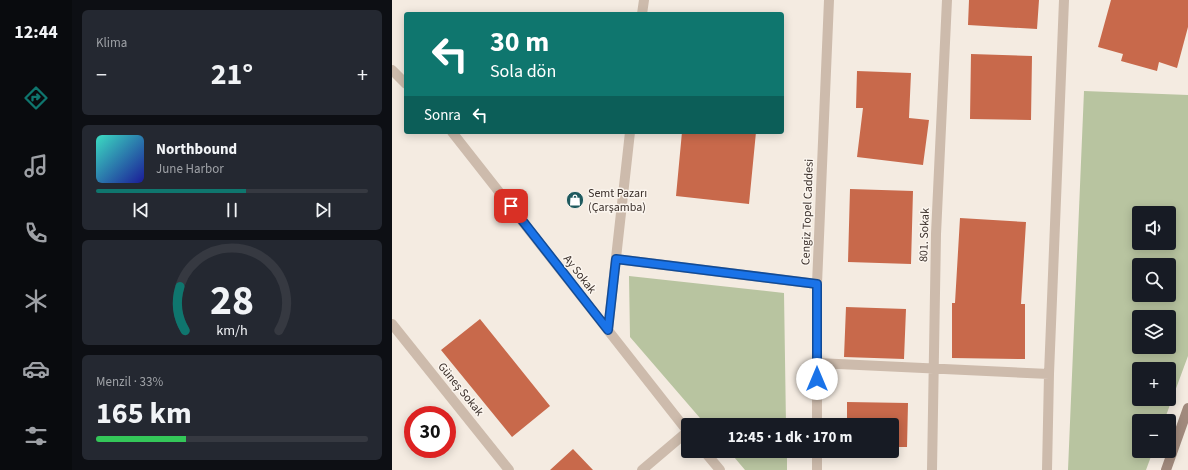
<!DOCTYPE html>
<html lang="tr">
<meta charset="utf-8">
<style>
:root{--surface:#171b24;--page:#242831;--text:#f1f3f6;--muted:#9ea1a6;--line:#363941;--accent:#0f766e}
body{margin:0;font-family:"Source Sans 3",sans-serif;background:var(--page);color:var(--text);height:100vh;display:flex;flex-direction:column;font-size:15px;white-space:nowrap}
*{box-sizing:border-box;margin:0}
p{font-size:13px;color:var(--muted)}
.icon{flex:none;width:22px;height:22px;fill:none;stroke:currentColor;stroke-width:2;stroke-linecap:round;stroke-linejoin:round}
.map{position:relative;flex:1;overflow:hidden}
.drawer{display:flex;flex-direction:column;gap:10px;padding:10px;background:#0d0f14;width:320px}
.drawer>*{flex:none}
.hud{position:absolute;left:12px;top:12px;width:380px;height:122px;border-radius:4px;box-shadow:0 2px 10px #0003;background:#0f766e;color:#fff;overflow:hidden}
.controls{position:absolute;left:740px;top:206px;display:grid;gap:8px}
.controls a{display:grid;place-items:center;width:44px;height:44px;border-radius:4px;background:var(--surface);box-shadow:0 2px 10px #0003;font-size:20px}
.speed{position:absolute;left:12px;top:406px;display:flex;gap:8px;font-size:20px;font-weight:700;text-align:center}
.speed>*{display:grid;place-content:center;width:52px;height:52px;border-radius:50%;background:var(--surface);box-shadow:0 2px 10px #0003;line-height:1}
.speed .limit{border:6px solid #d22;background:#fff;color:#111}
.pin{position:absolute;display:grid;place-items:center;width:34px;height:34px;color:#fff;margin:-17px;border-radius:8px;box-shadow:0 2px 6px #0006}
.me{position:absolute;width:44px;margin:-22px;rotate:0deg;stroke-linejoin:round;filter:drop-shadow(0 0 3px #0008)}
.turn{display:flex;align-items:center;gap:14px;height:84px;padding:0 20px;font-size:18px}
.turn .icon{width:52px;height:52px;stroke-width:2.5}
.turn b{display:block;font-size:28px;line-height:34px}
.then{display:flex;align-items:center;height:38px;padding:0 20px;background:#0003;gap:8px;font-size:15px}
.big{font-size:30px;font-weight:700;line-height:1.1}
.drawer .card{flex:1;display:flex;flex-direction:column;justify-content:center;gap:6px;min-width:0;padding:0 14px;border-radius:6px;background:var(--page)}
.drawer .dial{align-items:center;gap:0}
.dial svg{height:104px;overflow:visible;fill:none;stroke:var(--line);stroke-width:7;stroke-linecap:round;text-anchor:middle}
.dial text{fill:var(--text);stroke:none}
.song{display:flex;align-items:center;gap:12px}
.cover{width:48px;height:48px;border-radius:6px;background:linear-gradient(135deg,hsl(170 70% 55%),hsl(240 70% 35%))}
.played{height:4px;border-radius:2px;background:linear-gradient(90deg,var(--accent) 55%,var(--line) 55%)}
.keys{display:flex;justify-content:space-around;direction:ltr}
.heat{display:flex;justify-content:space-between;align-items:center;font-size:22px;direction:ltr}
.charge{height:6px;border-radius:3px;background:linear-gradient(90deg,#34c759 33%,var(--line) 0)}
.trip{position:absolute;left:289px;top:418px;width:218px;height:40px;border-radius:4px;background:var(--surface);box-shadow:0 2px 10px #0003;font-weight:700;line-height:40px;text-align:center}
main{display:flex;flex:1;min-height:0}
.dock{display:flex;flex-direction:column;width:72px;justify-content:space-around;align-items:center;background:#090b0e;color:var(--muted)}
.dock .icon{width:28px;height:28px}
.dock .current{color:var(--accent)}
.dock b{font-size:18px;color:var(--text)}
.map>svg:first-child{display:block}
</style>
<main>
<nav class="dock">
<b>12:44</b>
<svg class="icon current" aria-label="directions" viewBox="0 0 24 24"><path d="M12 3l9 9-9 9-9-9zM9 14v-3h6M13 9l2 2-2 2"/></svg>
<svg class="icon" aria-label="music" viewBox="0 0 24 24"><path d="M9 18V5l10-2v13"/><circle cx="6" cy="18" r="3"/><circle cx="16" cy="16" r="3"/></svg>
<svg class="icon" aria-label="phone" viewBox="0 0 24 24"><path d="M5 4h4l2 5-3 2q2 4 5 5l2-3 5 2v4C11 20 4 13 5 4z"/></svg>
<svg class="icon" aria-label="climate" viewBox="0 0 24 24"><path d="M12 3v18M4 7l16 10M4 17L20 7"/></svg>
<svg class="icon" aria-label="car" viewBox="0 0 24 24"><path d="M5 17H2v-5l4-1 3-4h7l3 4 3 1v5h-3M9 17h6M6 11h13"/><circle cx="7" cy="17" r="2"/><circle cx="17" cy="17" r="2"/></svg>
<svg class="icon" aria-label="filters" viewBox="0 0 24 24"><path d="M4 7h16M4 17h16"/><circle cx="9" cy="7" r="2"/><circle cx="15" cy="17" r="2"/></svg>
</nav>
<section class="drawer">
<div class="card"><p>Klima</p>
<div class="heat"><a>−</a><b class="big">21°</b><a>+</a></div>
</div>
<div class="card">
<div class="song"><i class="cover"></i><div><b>Northbound</b><p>June Harbor</p></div></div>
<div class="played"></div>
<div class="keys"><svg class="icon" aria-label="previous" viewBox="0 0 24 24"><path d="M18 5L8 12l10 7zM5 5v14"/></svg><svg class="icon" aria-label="pause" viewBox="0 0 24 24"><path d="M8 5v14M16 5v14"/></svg><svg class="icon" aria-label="next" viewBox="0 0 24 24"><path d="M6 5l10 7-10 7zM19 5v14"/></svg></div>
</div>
<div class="card dial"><svg viewBox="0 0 100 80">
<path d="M14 69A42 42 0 1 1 86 69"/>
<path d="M14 69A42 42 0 0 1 10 35" stroke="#0f766e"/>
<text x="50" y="56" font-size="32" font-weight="700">28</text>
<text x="50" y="72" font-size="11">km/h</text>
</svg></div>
<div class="card"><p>Menzil · 33%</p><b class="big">165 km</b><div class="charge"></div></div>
</section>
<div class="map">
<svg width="796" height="470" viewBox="0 0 796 470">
<rect width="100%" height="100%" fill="#f4ebe1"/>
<path fill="#b8c4a0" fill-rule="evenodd" d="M692,91L796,95V356L772,421H747V451H761L754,470H676ZM747,213H777V243H747ZM747,265H777V295H747ZM747,317H777V347H747ZM747,369H777V399H747Z
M237,276L392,293L394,425H314L238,337Z
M337,451H395V470H353Z"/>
<path fill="#c8694b" d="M577,0H647L645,29L576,25Z
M719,0H796V27L785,68L767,62L765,71L729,61L731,54L706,47Z
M579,54L640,56L639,120L578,119Z
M465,71L519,73L517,118L537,120L531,165L465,157L471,108H464Z
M290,132H364L357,204L284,196Z
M458,189L521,191L519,264L456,262Z
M568,218L634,222L629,304H633V359L560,358V303H563Z
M454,307L514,309L512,359L452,357Z
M88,319L158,406L120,437L49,350Z
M455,402L516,403L515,447H500V425H455Z
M181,449L201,470H158Z"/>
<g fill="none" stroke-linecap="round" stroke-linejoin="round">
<path stroke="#cdbbac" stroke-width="10" d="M250,14L252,0
M0,70L14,84
M60,132L296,432
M224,259L425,284
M0,324L117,470
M216,330L238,132
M425,363L657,374
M425,425V284L437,0
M312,451L328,470
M250,470L296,431
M425,470V451
M540,470L544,234L555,0
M655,470L657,374L672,0"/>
<path stroke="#a18a7d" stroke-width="10" d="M774,470L796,408"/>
</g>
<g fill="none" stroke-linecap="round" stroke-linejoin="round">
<defs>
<path id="route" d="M119,206L216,330L224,259L425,284V379"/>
</defs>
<use href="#route" stroke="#114b97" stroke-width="10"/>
<use href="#route" stroke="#1a73e8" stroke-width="7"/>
</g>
<defs>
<symbol id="shop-disc" viewBox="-11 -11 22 22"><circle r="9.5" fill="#1f5a5e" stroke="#fbf5ee"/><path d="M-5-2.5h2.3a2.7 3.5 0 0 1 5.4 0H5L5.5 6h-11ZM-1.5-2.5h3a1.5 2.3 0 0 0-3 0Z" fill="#fff"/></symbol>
</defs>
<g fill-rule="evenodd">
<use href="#shop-disc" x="173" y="190" width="20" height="20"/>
</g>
<g text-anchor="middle" stroke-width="3" stroke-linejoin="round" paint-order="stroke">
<g font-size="12" fill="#3b302b" stroke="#fbf5ee" text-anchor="start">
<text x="196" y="197">Semt Pazarı<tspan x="196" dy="14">(Çarşamba)</tspan></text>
</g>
<g font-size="12" fill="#3b302b" stroke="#fbf5ee">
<text transform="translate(415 212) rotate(-88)" y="4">Cengiz Topel Caddesi</text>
<text transform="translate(532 235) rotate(-88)" y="4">801. Sokak</text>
<text transform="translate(188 274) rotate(52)" y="4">Ay Sokak</text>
<text transform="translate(69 389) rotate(51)" y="4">Güneş Sokak</text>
</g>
</g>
</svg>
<div class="controls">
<a><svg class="icon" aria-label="sound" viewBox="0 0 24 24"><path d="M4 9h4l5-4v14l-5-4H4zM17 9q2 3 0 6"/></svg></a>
<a><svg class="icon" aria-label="search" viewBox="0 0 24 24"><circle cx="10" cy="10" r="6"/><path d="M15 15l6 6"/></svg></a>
<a><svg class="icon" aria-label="layers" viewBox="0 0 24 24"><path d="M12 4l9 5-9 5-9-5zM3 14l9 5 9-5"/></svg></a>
<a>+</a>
<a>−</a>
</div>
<div class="speed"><div class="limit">30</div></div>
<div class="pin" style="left:119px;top:206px;background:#d93025"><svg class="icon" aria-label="arrive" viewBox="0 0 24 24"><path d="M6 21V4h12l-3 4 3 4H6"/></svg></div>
<svg class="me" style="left:425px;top:379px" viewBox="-20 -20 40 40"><circle r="19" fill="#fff"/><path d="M0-13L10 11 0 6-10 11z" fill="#1a73e8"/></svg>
<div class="trip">12:45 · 1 dk · 170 m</div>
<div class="hud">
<div class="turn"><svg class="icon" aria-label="left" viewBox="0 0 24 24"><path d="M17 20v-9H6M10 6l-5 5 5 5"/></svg><div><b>30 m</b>Sola dön</div></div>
<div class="then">Sonra<svg class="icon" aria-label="left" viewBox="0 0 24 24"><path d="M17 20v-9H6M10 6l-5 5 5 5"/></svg></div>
</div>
</div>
</main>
